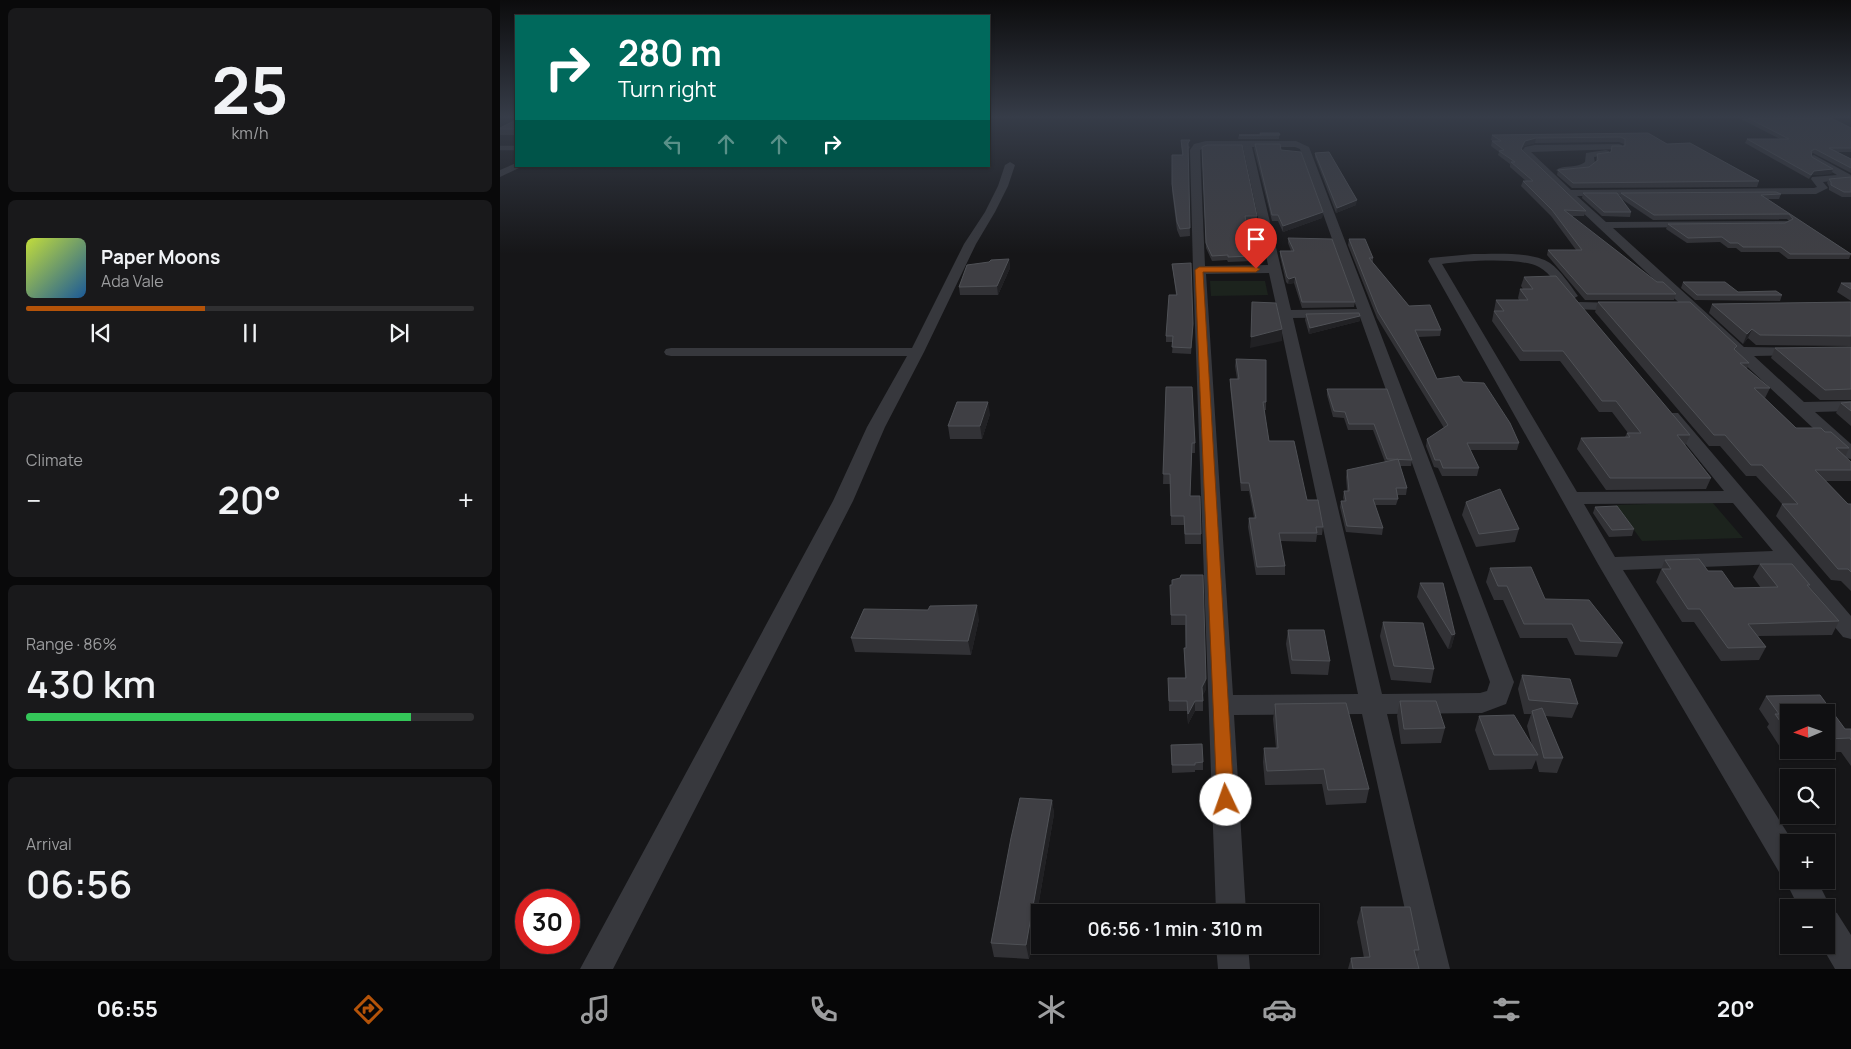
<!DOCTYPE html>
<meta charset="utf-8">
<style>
:root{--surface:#101012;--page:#19191b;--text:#f1f3f6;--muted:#9c9d9f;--line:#303032;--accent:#b45309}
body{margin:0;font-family:Manrope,sans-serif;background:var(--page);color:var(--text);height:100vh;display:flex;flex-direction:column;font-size:19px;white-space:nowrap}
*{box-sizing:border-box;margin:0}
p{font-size:16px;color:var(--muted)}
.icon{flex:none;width:28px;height:28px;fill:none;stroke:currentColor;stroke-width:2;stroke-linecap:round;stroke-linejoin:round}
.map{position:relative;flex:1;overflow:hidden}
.drawer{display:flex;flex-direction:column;gap:8px;padding:8px;background:#09090a;width:500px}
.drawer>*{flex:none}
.top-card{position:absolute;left:15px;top:15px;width:475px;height:152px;border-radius:0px;box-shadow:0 1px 4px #0004,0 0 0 1px var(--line);background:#00695c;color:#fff;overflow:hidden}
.needle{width:32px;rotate:268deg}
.tools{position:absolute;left:1280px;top:704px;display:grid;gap:10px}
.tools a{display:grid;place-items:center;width:55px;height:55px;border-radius:0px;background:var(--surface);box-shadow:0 1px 4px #0004,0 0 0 1px var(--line);font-size:25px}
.speed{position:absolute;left:15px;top:889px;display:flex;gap:10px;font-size:25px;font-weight:700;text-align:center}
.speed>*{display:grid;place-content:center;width:65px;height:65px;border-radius:50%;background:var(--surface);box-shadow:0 1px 4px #0004,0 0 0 1px var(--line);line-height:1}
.speed .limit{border:8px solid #d22;background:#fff;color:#111}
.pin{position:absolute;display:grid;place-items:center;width:42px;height:42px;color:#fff;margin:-51px -21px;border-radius:50% 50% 50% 0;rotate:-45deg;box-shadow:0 0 5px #0007}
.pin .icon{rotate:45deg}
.me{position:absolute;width:55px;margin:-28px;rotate:357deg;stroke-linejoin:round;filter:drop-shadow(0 0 4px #0008)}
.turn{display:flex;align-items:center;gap:18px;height:105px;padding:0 20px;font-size:22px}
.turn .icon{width:65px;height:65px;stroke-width:2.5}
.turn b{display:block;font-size:35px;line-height:42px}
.lanes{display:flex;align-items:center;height:48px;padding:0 20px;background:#0003;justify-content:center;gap:25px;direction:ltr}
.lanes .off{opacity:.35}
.big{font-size:38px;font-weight:600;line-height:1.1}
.drawer .widget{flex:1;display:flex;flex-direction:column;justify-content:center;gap:8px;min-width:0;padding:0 18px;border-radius:8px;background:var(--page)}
.drawer .dial{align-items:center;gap:0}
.dial b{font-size:65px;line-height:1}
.song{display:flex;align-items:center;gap:15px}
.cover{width:60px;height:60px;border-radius:8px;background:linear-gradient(135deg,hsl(70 70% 55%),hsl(210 70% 35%))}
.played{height:5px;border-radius:2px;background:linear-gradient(90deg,var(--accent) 40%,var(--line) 40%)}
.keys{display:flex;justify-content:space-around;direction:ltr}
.heat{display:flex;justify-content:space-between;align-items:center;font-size:28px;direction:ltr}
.charge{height:8px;border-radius:4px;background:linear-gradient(90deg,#34c759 86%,var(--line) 0)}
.trip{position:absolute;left:531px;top:904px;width:288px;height:50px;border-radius:0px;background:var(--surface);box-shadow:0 1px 4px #0004,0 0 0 1px var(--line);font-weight:600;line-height:50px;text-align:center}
.dock{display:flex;height:80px;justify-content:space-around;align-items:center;background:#060607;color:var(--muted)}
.dock .icon{width:35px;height:35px}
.dock .current{color:var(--accent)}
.dock b{font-size:22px;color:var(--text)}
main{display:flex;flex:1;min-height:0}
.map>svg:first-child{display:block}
</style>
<main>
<section class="drawer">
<div class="widget dial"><b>25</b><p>km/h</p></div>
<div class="widget">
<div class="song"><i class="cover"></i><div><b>Paper Moons</b><p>Ada Vale</p></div></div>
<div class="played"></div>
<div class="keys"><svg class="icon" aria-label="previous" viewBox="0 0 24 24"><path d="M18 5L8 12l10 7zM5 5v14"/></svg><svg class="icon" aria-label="pause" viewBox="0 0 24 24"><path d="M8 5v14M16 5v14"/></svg><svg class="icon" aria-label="next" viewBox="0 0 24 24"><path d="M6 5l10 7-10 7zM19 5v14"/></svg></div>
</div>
<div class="widget"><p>Climate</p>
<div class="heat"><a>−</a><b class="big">20°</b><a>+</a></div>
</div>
<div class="widget"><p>Range · 86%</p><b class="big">430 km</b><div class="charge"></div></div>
<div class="widget"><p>Arrival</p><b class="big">06:56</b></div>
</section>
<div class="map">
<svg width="1351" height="969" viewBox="0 0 1351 969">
<rect width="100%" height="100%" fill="#161618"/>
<path fill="#1c231d" d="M710,281H765L768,295L711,296Z
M1212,502L1243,538L1142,541L1116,505Z"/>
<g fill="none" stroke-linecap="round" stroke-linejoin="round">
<path stroke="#37383d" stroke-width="4.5" d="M0,148H16"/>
<path fill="#37383d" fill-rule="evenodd" d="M706,141H796L809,147L1014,682L1006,704L982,713L887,714L950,969H918L862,714L734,715L746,912H716L693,270L690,150L694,144ZM706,147H743L768,265L705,266L700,150ZM752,147H795L800,149L857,309L791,310ZM769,273L778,314L858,694L733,695L706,274ZM860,317L990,682L987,691L980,693L882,694L793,318Z
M1119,144L1122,145V149L1031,152L1071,190L1314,188L1317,187L1311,179L1312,177L1337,175L1311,160V156L1314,155L1351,175V179L1323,182L1328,188L1316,194L1077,196L1106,222L1287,221L1289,223L1283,226L1113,228L1244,347L1302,348L1304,351L1302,354L1297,355L1254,356L1304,402L1351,401V411L1315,412L1351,444V459L1345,458L1098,227L1040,172L1021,152L1025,147L1035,145Z
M1106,150L1109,151V155L1094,157L1095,163C1087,172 1066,178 1056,170C1064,164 1077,169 1085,162L1086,153Z
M510,162L515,165L508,186L495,212L476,244L424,352L385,427L353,501L113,969H80L333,501L367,427L407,356H171L166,355L164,352L166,349L171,348H412L464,244L485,212L498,186L505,165Z
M16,163V166H21L19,168L0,177V170Z
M973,254C993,254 1032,251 1050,263C1061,271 1070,285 1078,296L1071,300L1066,299C1058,288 1051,273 1039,267C1020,257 963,261 942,264L1077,492L1224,491L1164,417L1166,413H1178L1351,616V639L1343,637L1283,564L1123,570L1293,842H1289V880H1317L1331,908L1330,910L1337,913L1351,935V969H1335L1321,945H1326V908H1299L1285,880L1287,875L1279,872L1098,564L928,261L930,258ZM1233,503L1273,551L1115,557L1084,504Z
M1080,302L1121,303L1128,307L1121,311L1075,309L1073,306L1075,303Z
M716,945H748L750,969H718Z"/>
</g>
<path fill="#323236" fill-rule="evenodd" d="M1239,118H1331L1351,128V152H1337L1351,159V173L1313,153L1311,154L1312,157L1333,169L1331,174L1312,175L1309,179L1245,143L1247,139H1280Z
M16,120V135H0V128Z
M760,133H779V139H738L739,135H760Z
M1148,133L1167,144L1259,181L1257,187L1072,188L1057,175L1058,170L1089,167L1096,161L1097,154L1111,152L1123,146L1124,144L1119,142L1035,143L1024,146L1022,149L1086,211L1084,216H1071L1157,282L1176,294L1174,300H1085L1047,255L1048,250H1076L1051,216L1021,186L1023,181H1026L1010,167V164L998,155L999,152L991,146L992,141H994L991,140L992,135Z
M681,140L690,147L688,150L690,236L680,237L677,230L672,191V155H682Z
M755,144L781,150L823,212L822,218L783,232L778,221H772L754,149Z
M702,147L757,216V221H746L752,256V261L728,262L727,260L712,261L706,248Z
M815,153L856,205L836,213L815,157Z
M1351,177V197H1342L1329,190V187L1327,183L1329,179Z
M1083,193L1120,197L1121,193L1281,194L1279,199H1268L1351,254L1349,259H1288L1279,252H1241L1236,248H1228L1220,242L1187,243L1166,229L1168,224L1285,223L1289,221L1287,219L1153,220L1120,198L1131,212L1130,217L1102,216L1082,198Z
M788,238L855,302L854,307L802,308L794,283L788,284L786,282L780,256V251H791L788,243Z
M849,239L873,258V263L909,306L941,330L940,336L918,337L937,379L963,382L1019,443L1017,450H970L979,468L977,476H942L938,468L934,467L926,446L927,439L944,428L877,318L848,245Z
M509,259L510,268L498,295H460L459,287Z
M672,264L693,330L691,354L672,353L673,342H666V336L676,295Z
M1024,277L1190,435L1185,446L1211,478L1206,489L1106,490L1077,449L1081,438L1125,437L1127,433H1128L1112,412H1099L1060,361H1020L992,321L996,300H1019L1018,298L1020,289H1023L1021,286Z
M1183,282L1238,292L1282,295L1280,301L1195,300L1181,288Z
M1341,283H1351V301L1337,292Z
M1098,302L1237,346L1235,350L1249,363L1247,369L1270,388L1265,398L1296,428L1325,432L1349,448L1345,457L1351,462V481H1326L1348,504H1351V591L1341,581L1331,580L1276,516L1282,504L1256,476H1246L1220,446H1209L1095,312Z
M1351,302V346L1256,345L1248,338L1243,344L1209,313L1212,304Z
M806,314L860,316V321L809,334L805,320Z
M1351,347V400H1320L1271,358L1275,348Z
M736,359L766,402V410H764L769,441L807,500L823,527L822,535H817L816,542L780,541L785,566V575H756L748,527L749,518H754L749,491H741L730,386V379H737L735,366Z
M666,387L695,443V453H692L690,496L701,534V544H685L684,525H671L670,484H663Z
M827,389H887L912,460L911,466H900L907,488L906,495H897L898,499L896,505H875L883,528L882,535L846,532L840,507L841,501H844L843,498L844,491H847L846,477L847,470L885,462L873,430H848L844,418L833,417L827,395Z
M1351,402V426L1336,413L1341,403Z
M490,414L482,439H450L448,426Z
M966,502L1019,529L1015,542L976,547L962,515Z
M1095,507L1134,529L1132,536L1109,537L1093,513Z
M1165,560L1208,571L1234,588H1261L1253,577L1260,564L1310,585L1309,586L1339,621L1332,635L1258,636L1266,647L1259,660L1221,661L1194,622H1182L1156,582Z
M990,568L1123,643L1117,657L1075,655L1067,638H1020L1003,600H994L986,582Z
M680,578L706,689L703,695V711H695L688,724L687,711H669L668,678H685L684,658V648H686L685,625H671L670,585H672Z
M920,583L955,634L951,648L948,649L917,597Z
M428,610L479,619L471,655L355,652L351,638Z
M883,622L934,669L931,683L891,680L880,636Z
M788,630L830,661L828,675L791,674L786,644Z
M1022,675L1078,704L1072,718L1045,716L1063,758L1057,773L1039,772L1036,760L1032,769L989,770L975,730L979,716L1032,745L1027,726L1031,714H1024L1018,689Z
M1320,695L1345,729H1351V766L1341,752L1284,753L1267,727L1269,724L1259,709L1266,696ZM1289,712H1326V750H1289Z
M900,701L945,728L941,743L901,744L897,716Z
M775,704L869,789L866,803L826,805L822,784L765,785L763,762L764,748H776L773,719Z
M671,745L703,762V770H695V772L672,773Z
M552,800L554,814L529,959L494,957L491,943Z
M861,907L919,950L916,959L919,969H848L851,958H864L857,922Z"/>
<path fill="#212124" d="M1036,138L1035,143L1024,146L1020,153L1021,149L1025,141Z
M1333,169L1331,174L1312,175L1309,179L1314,171Z
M857,200L856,205L836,213L837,208Z
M823,212L822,218L783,232V226Z
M509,259L510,268L498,295L497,286Z
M795,277L794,283L788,284L789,279Z
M860,316V321L809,334L810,328Z
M782,329V341L750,348L751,337Z
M1252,329L1248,338L1243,344L1247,334Z
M488,402L490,414L482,439L480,426Z
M477,605L479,619L471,655L468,641Z
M955,634L951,648L948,649L952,635Z
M706,679V689L702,697V687Z
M695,701V711L688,724V714Z
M552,800L554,814L529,959L526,945Z"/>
<path fill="#3f3f44" stroke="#4f5156" d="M1248,118H1331L1351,128V148H1329L1351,159V168L1315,149L1311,151L1312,157L1333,169L1314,171L1311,175L1247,139H1289Z
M16,120V129H0V128Z
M760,133H779L780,135H739H761Z
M1148,133L1167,144L1190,143L1259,181L1073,183L1058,170L1089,167L1098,160L1097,154L1111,152L1112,146H1125V139L1120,137L1036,138L1025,141L1021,149L1086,211L1064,210L1157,282H1163L1176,294H1087L1048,250H1082L1052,210L1023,181H1033L1011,162H1015L999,151L1004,150L992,141H1001L992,135Z
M681,140H690L688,143L690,228L680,229L677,222L672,184V155H683Z
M755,144H780L781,150L801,152L823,212L783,226L778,215H772Z
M707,145H742L757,216H745L752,256L728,257V255L712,256L706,243L702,147Z
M829,152L857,200L837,208L815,153Z
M1351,177V192H1344L1331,185V182L1329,179Z
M1276,192L1281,194L1261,195L1351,254H1290L1281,247H1243L1238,243H1230L1222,237L1188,238L1168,224L1285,223L1293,219L1289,214L1154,215L1121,193Z
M1083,193H1117L1131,212H1104Z
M788,238L832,239L855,302H802L795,277L789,279L787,277L780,251H794Z
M849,239H865L873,258H869L909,306L930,305L941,330H915L937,379L959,376L963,382L984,383L1010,423L1019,443H967L979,468H943L940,460H935L927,439L948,425L878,312Z
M509,259L497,286L459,287L467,265L489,262L491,260Z
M691,263L693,324L691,348L672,347L673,336H666L669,295H677L672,264Z
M1056,276L1190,435H1177L1211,478H1110L1081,438L1130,437L1127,433H1141L1116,401H1102L1063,351H1023L994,311H1004L996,300H1028L1020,289H1033L1024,277Z
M1183,282H1225L1238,292L1276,291L1282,295H1197Z
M1341,283H1351V289Z
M752,302L776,303L782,329L751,337Z
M1098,302H1190L1237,346L1234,349L1249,363H1240L1270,388H1254L1296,428H1321L1325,432H1331L1349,448H1336L1351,462V470H1315L1348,504H1351V572L1348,569H1338L1282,504H1298L1262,465H1251L1225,435H1214Z
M1351,302V336L1260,335L1252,329L1247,334L1212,304Z
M859,313L860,316L810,328L806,314Z
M1351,347V389L1325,390L1275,348Z
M736,359L766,360V402H763L769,441H794L807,500H818L823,527H816L817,533H779L785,566L757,567L749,518H756L749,483H741L730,379H739Z
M666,387H692L695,443H692L690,496H700L701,534H685L684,516H671L670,474H663Z
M827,389H887L912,460L887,459L874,424H849L845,412L834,411Z
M457,402H488L480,426H448Z
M1351,402V411L1341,403Z
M898,459L907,488H896L898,499H873L883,528L847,526L841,501H846L844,491H849L847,470Z
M1000,489L1019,529L979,534L966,502Z
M1117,506L1134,529L1112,530L1095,507Z
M1199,559L1208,571H1222L1234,588L1278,587L1260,564H1292L1310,585H1307L1339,621L1248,624L1266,647L1228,648L1200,609H1188L1162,569H1171L1165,560Z
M1031,567L1045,599L1089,600L1123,643L1080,641L1072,624H1024L1007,586H998L990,568Z
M681,575H703L706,679L702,687L703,701H695L688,714L687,701H669L668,678H686L684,648H686V615H671L670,585H672V580L680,578Z
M920,583H943L955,634L952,635Z
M477,605L468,641L351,638L364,609L428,610L430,606Z
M883,622L923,623L934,669L894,666Z
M788,630H824L830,661L792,660Z
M1022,675L1070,679L1078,704L1029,700Z
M1320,695L1345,729H1351V740L1350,738L1326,739V712H1289V734L1275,714H1279L1266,696Z
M900,701H936L945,728L904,729Z
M846,703L869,789L828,790L824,769L767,771L764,748H778L775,704Z
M1042,708L1063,758H1044L1032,711Z
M1014,715L1038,755H994L979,716Z
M702,744L703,762L695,763V765H672L671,745Z
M520,798L552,800L526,945L491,943L511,838Z
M861,907H910L919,950H914L919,969H853L851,958L870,957Z"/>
<linearGradient id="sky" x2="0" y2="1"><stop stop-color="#0c0c0d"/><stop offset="0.46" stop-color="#363c48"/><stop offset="1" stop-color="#363c48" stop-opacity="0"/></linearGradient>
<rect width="1351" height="254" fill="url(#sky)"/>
<path fill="#b45309" stroke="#753606" d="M699,267H756L760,269L756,272H703L734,800L732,805L726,807L720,805L717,800L695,270Z"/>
</svg>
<div class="tools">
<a><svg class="needle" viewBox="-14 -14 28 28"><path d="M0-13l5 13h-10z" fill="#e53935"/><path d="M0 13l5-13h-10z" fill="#9c9d9f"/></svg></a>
<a><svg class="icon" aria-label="search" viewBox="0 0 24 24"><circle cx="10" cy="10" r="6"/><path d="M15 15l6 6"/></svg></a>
<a>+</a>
<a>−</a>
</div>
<div class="speed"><div class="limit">30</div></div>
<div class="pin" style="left:756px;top:269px;background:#d93025"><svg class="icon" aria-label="arrive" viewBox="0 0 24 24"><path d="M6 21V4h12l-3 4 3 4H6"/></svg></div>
<svg class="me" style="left:726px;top:800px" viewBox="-20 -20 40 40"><circle r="19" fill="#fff"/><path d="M0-13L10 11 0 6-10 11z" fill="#b45309"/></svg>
<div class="trip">06:56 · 1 min · 310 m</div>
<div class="top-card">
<div class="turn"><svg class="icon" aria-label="right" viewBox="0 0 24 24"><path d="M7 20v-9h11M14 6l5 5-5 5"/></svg><div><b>280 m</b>Turn right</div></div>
<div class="lanes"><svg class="icon off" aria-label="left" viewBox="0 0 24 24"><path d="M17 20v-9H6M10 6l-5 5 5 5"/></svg><svg class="icon off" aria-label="ahead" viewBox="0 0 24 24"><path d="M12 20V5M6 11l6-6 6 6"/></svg><svg class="icon off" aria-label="ahead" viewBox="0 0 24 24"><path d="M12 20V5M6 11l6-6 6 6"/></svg><svg class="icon" aria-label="right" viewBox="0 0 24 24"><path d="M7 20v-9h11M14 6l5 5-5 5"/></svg></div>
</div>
</div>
</main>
<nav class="dock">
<b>06:55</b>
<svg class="icon current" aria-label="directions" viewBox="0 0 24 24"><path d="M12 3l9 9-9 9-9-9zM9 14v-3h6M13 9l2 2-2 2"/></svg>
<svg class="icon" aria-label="music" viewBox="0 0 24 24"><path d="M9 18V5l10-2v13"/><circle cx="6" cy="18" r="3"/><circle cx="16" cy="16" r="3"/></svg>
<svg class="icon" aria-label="phone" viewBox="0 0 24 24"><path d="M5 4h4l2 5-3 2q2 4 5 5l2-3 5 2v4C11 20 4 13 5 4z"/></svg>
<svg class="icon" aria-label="climate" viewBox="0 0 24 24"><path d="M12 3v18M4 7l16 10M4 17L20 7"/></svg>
<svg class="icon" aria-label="car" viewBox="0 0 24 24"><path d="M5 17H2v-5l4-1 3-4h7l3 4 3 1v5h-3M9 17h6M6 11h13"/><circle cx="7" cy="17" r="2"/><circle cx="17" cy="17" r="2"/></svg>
<svg class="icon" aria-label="filters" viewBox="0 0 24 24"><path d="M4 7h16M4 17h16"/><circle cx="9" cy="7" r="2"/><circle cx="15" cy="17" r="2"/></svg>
<b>20°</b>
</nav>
